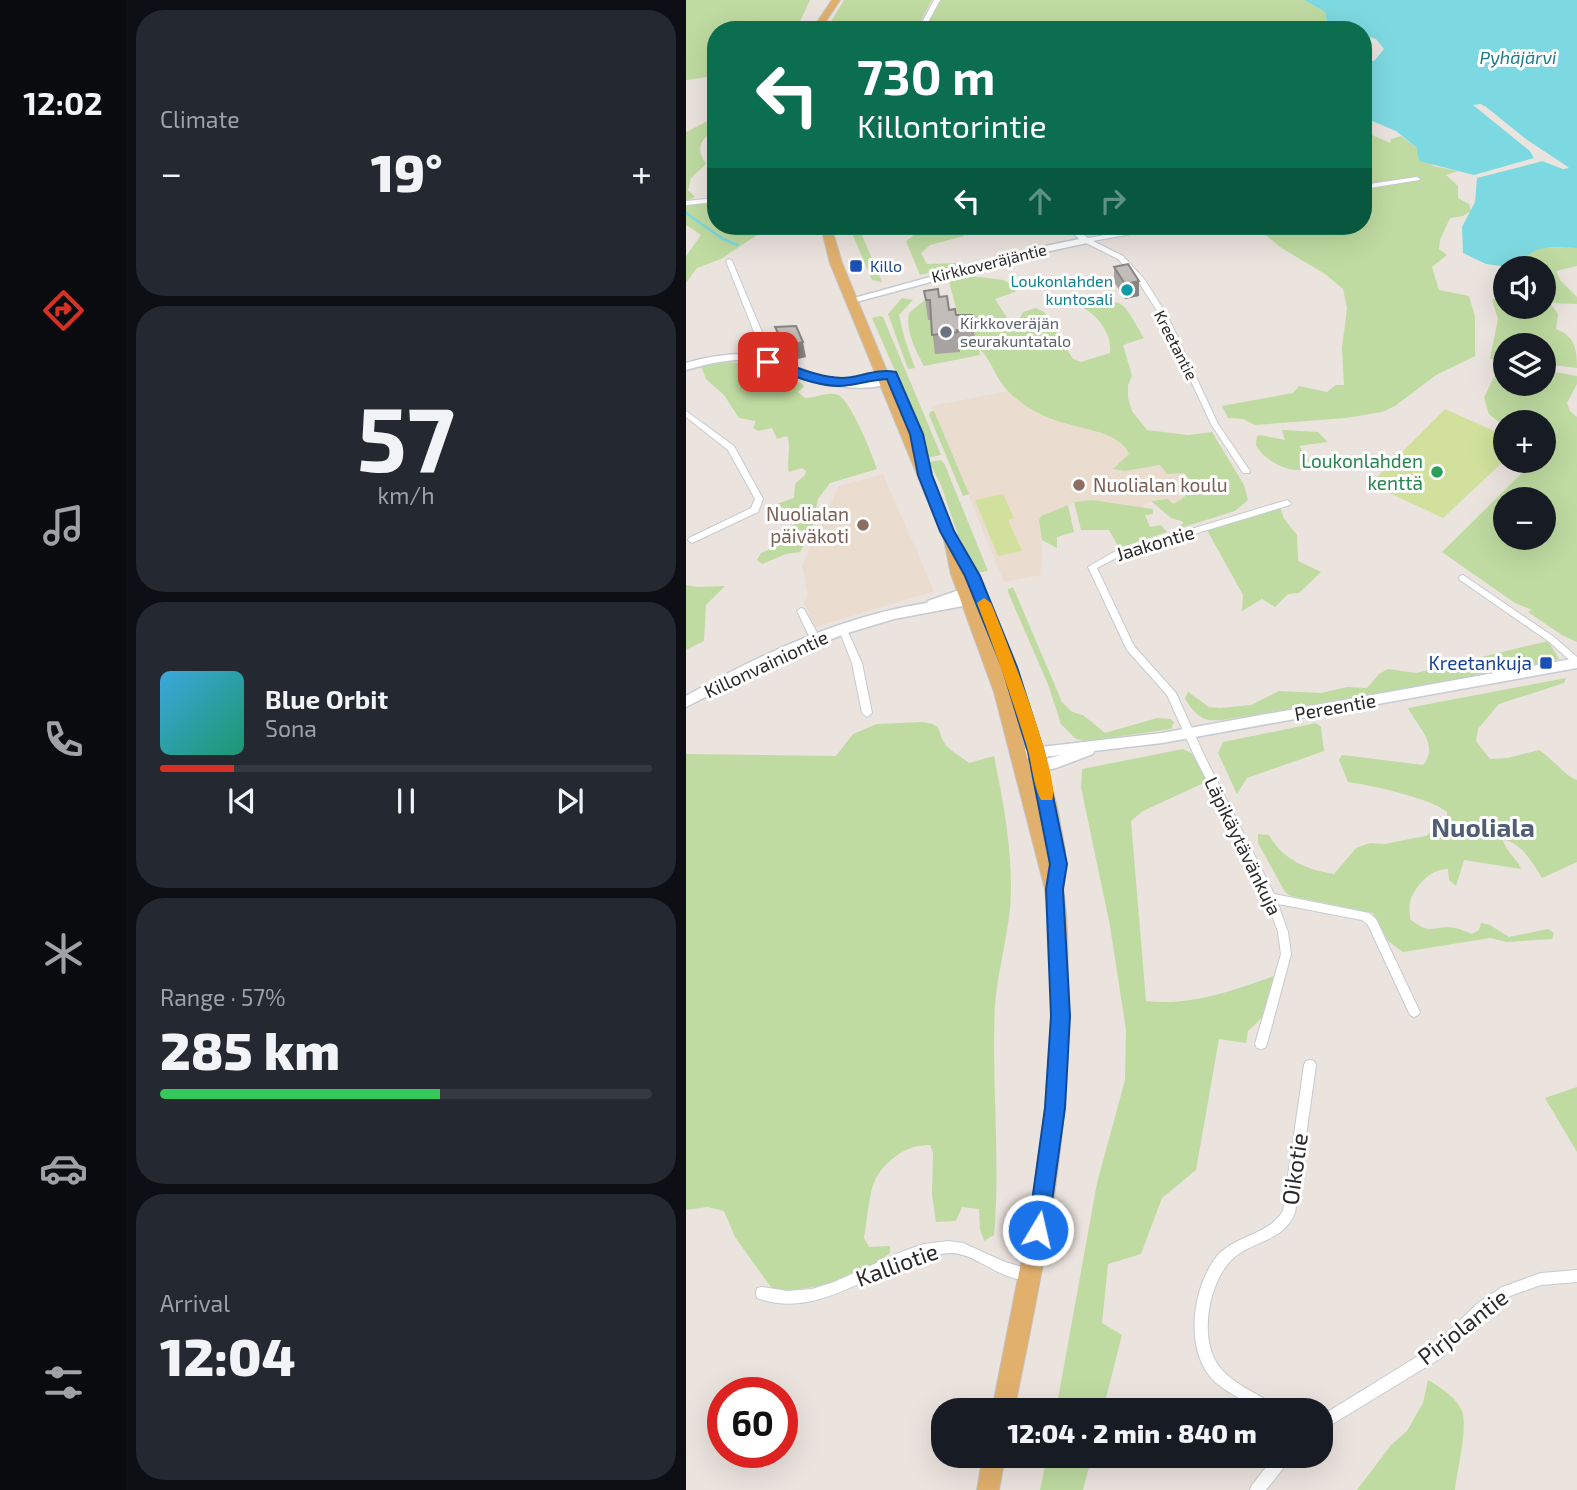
<!DOCTYPE html>
<meta charset="utf-8">
<style>
:root{--surface:#171b24;--page:#242831;--text:#f1f3f6;--muted:#9ea1a6;--line:#363941;--accent:#d93025}
body{margin:0;font-family:"Exo 2",sans-serif;background:var(--page);color:var(--text);height:100vh;display:flex;flex-direction:column;font-size:26px;white-space:nowrap}
*{box-sizing:border-box;margin:0}
p{font-size:23px;color:var(--muted)}
.icon{flex:none;width:38px;height:38px;fill:none;stroke:currentColor;stroke-width:2;stroke-linecap:round;stroke-linejoin:round}
.map{position:relative;flex:1;overflow:hidden}
.sheet{display:flex;flex-direction:column;gap:10px;padding:10px;background:#0d0f14;width:560px}
.sheet>*{flex:none}
.banner{position:absolute;left:21px;top:21px;width:665px;height:214px;border-radius:28px;box-shadow:0 7px 28px #0002;background:#0b6e4f;color:#fff;overflow:hidden}
.controls{position:absolute;left:807px;top:256px;display:grid;gap:14px}
.controls a{display:grid;place-items:center;width:63px;height:63px;border-radius:50%;background:var(--surface);box-shadow:0 7px 28px #0002;font-size:35px}
.speed{position:absolute;left:21px;top:1377px;display:flex;gap:14px;font-size:35px;font-weight:700;text-align:center}
.speed>*{display:grid;place-content:center;width:91px;height:91px;border-radius:50%;background:var(--surface);box-shadow:0 7px 28px #0002;line-height:1}
.speed .limit{border:10px solid #d22;background:#fff;color:#111}
.pin{position:absolute;display:grid;place-items:center;width:60px;height:60px;color:#fff;margin:-30px;border-radius:14px;box-shadow:0 4px 10px #0006}
.me{position:absolute;width:77px;margin:-38px;rotate:9deg;stroke-linejoin:round;filter:drop-shadow(0 0 5px #0008)}
.turn{display:flex;align-items:center;gap:24px;height:147px;padding:0 35px;font-size:32px}
.turn .icon{width:91px;height:91px;stroke-width:2.5}
.turn b{display:block;font-size:49px;line-height:60px}
.lanes{display:flex;align-items:center;height:66px;padding:0 35px;background:#0003;justify-content:center;gap:35px;direction:ltr}
.lanes .off{opacity:.35}
.big{font-size:52px;font-weight:800;line-height:1.1}
.sheet .card{flex:1;display:flex;flex-direction:column;justify-content:center;gap:10px;min-width:0;padding:0 24px;border-radius:28px;background:var(--page)}
.sheet .dial{align-items:center;gap:0}
.dial b{font-size:91px;line-height:1}
.song{display:flex;align-items:center;gap:21px}
.cover{width:84px;height:84px;border-radius:10px;background:linear-gradient(135deg,hsl(200 70% 55%),hsl(160 70% 35%))}
.played{height:7px;border-radius:4px;background:linear-gradient(90deg,var(--accent) 15%,var(--line) 15%)}
.keys{display:flex;justify-content:space-around;direction:ltr}
.heat{display:flex;justify-content:space-between;align-items:center;font-size:38px;direction:ltr}
.charge{height:10px;border-radius:5px;background:linear-gradient(90deg,#34c759 57%,var(--line) 0)}
.trip{position:absolute;left:245px;top:1398px;width:402px;height:70px;border-radius:28px;background:var(--surface);box-shadow:0 7px 28px #0002;font-weight:800;line-height:70px;text-align:center}
main{display:flex;flex:1;min-height:0}
.dock{display:flex;flex-direction:column;width:126px;justify-content:space-around;align-items:center;background:#090b0e;color:var(--muted)}
.dock .icon{width:49px;height:49px}
.dock .selected{color:var(--accent)}
.dock b{font-size:32px;color:var(--text)}
.map>svg:first-child{display:block}
</style>
<main>
<nav class="dock">
<b>12:02</b>
<svg class="icon selected" aria-label="directions" viewBox="0 0 24 24"><path d="M12 3l9 9-9 9-9-9zM9 14v-3h6M13 9l2 2-2 2"/></svg>
<svg class="icon" aria-label="music" viewBox="0 0 24 24"><path d="M9 18V5l10-2v13"/><circle cx="6" cy="18" r="3"/><circle cx="16" cy="16" r="3"/></svg>
<svg class="icon" aria-label="phone" viewBox="0 0 24 24"><path d="M5 4h4l2 5-3 2q2 4 5 5l2-3 5 2v4C11 20 4 13 5 4z"/></svg>
<svg class="icon" aria-label="climate" viewBox="0 0 24 24"><path d="M12 3v18M4 7l16 10M4 17L20 7"/></svg>
<svg class="icon" aria-label="car" viewBox="0 0 24 24"><path d="M5 17H2v-5l4-1 3-4h7l3 4 3 1v5h-3M9 17h6M6 11h13"/><circle cx="7" cy="17" r="2"/><circle cx="17" cy="17" r="2"/></svg>
<svg class="icon" aria-label="filters" viewBox="0 0 24 24"><path d="M4 7h16M4 17h16"/><circle cx="9" cy="7" r="2"/><circle cx="15" cy="17" r="2"/></svg>
</nav>
<section class="sheet">
<div class="card"><p>Climate</p>
<div class="heat"><a>−</a><b class="big">19°</b><a>+</a></div>
</div>
<div class="card dial"><b>57</b><p>km/h</p></div>
<div class="card">
<div class="song"><i class="cover"></i><div><b>Blue Orbit</b><p>Sona</p></div></div>
<div class="played"></div>
<div class="keys"><svg class="icon" aria-label="previous" viewBox="0 0 24 24"><path d="M18 5L8 12l10 7zM5 5v14"/></svg><svg class="icon" aria-label="pause" viewBox="0 0 24 24"><path d="M8 5v14M16 5v14"/></svg><svg class="icon" aria-label="next" viewBox="0 0 24 24"><path d="M6 5l10 7-10 7zM19 5v14"/></svg></div>
</div>
<div class="card"><p>Range · 57%</p><b class="big">285 km</b><div class="charge"></div></div>
<div class="card"><p>Arrival</p><b class="big">12:04</b></div>
</section>
<div class="map">
<svg width="891" height="1490" viewBox="0 0 891 1490">
<rect width="100%" height="100%" fill="#ebe3de"/>
<path fill="#eadccf" d="M323,391L334,402L431,440L441,448L443,455L428,469L439,471L475,465L481,473H498L506,483L505,488L495,501L487,504L468,499L454,508L406,500L388,502L356,516L353,520L356,540L355,575L318,582L246,406Z
M197,474L248,591L129,627L118,603L122,595L116,565L153,486Z"/>
<path fill="#bfdba1" fill-rule="evenodd" d="M0,0H124L110,30H30V76L0,80Z
M158,0H246L230,30H140Z
M254,0H618L639,12L642,27L654,30H238Z
M30,117V130C14,139 9,148 20,164L5,178L2,190L9,197L0,201V132Z
M677,131L704,143L705,139L715,136L731,148L747,166L772,171L760,175L772,186V198L783,204L785,211L777,216L764,218L754,240L753,249L761,255L746,267L753,290L783,296L789,317V356L750,375L709,406L696,412L660,418L569,425L557,419L542,418L536,406L607,393L613,386L641,392L650,385H658L656,348L661,308L657,289L639,274L594,247L569,226H677Z
M30,202V226H112L113,234L90,231L74,233L35,259L11,268L0,283V256L15,235L0,225V205Z
M163,226H172L196,282L186,280Z
M241,226H278V236L244,245L235,253L241,264L273,263L274,265L234,275L220,241L230,234L229,228Z
M856,247L891,248V266L870,271L874,280L891,297V304L864,303L872,314L870,329C889,336 891,349 891,368L858,364V345H819V360L804,359L812,319L806,300L813,297L819,290V306H858V268H829L840,253Z
M278,275L317,280L331,287L329,292L309,299L328,329L337,312L350,308L358,312L387,359L395,362L424,353C427,335 411,313 393,306C440,297 434,298 458,338L437,345L446,376L442,385V398L446,411L461,430L502,435L526,432L558,485L562,500L549,511L491,529L498,522L485,518L465,501L482,499L487,504C496,500 505,493 506,483L498,473L481,474L474,465L439,471L427,469L443,454C435,431 387,428 366,419C347,412 325,398 314,381C307,370 303,357 293,349L294,355L238,366C230,351 219,331 223,313L241,298L257,304L275,326L262,278Z
M216,298L227,300L213,315L219,340L229,368L222,369L202,314Z
M194,316L197,317L255,455L241,458L230,419L186,318Z
M40,362L72,364L115,383L118,386L112,392L119,398C131,398 142,391 152,395C165,401 186,454 191,469L144,483L132,499L125,534L114,552L100,554L76,564L71,560L75,553L96,544L95,532L109,524L101,509L83,517L79,515L82,507L108,498L109,484L119,475L120,471L116,468L103,472C100,460 106,447 101,436L91,439L86,428L72,431L67,428L70,421L53,418L38,395L20,379L15,366Z
M813,366H819V383H858V370L891,376V384L881,403L884,411L891,417V642L876,635L842,612L846,610L829,603L756,552L838,471L845,460H858V422H819V427L803,414L798,398ZM819,499H858V537H819Z
M245,411H248L283,494L277,496L243,415Z
M596,430L632,432L642,442L613,446L623,460L620,468C606,476 576,459 570,445L571,436L574,435L599,440Z
M255,460L258,463L302,571L291,573L272,535L255,485L243,462Z
M406,500L467,509V514L459,515L464,527L475,525L481,532L433,548L423,530H395L388,502Z
M382,505L388,532L371,537V548L356,540L353,520L355,516Z
M594,507L598,519L611,535L612,561L635,572L613,593L602,594L589,607L576,599L556,611L557,595L521,530Z
M0,585L11,587L39,586L20,605L18,641L0,650Z
M327,587L376,702L386,712L397,715L419,733L471,718L484,719L488,722L485,729L400,741L390,739L375,724L363,687L322,592V589Z
M862,641L873,659L833,669L561,716C530,720 516,729 499,698L502,692L523,707L534,708L565,705L593,691L635,693L661,687L681,688L693,674L702,669L730,673Z
M880,678L878,683L813,704L792,729L790,741L804,759L822,758L853,750C865,757 881,778 891,780V862L856,878C847,864 836,842 817,840C820,852 831,858 835,869L778,860L770,886L763,880L762,869C746,868 728,886 724,902C723,907 724,914 724,919C746,937 748,924 769,928C775,929 780,932 786,934L793,930L795,923L804,925L823,937L862,929L868,933L866,939L821,942L804,938L717,952L702,941L687,913L605,896L599,892L572,843V834L583,835C598,861 620,869 648,874L670,848L684,843L698,844L740,836L761,818V812C744,798 685,785 662,782L653,760L656,755L737,765C754,745 731,726 722,708Z
M236,722C258,725 250,729 259,744C264,751 276,757 283,763L308,756C317,800 325,843 325,888C325,928 312,966 309,1005C305,1082 315,1159 308,1235L298,1241L294,1229L293,1209L276,1207L270,1221L250,1222L246,1195L247,1153L244,1145C222,1144 201,1159 190,1178C183,1190 181,1223 178,1238L183,1247L204,1246V1253C172,1278 127,1292 87,1290L49,1237L38,1211L21,1207L0,1210V754L150,756L167,734L191,724Z
M630,723L635,727L638,751L561,778L551,794L532,753L537,742Z
M497,749L509,755L522,781L457,811L445,821L460,1001C505,1006 546,991 588,976L577,1017L562,1031L560,1043L533,1039L510,1170L476,1198L455,1254L422,1264L416,1323L436,1335L417,1410H370L411,1183L439,1080L440,1030L424,926L395,787L396,769Z
M891,1087V1152L859,1098Z
M742,1380C754,1387 771,1398 776,1411C782,1428 771,1471 769,1490H671L705,1445L721,1431L737,1403Z
M361,1456H406L397,1490H354Z"/>
<path fill="#d1e19d" d="M759,409L819,436V460L757,518L684,484Z
M317,494L328,518L322,520L336,551L312,556L289,500Z"/>
<path fill="#7dd9e1" d="M618,0H891V248C861,247 849,243 829,268L800,264L777,253L776,227L789,202L791,178L857,161L877,169L882,167L841,140L799,106L793,109L844,151L848,158L788,175L733,161L731,148L710,131L677,117V64L689,60L698,49L690,39L677,35V30L642,27L639,12Z"/>
<path fill="#ebe3de" d="M795,104L841,140L883,168L877,169L851,159H862L839,143L847,149L851,158H848L844,151L787,105Z"/>
<g fill="none" stroke-linecap="round" stroke-linejoin="round">
<path stroke="#7dd9e1" stroke-width="2.5" d="M0,213L37,239L52,245"/>
<defs>
<path id="street" d="M248,0H254L238,30H232Z
M731,177L734,179L733,180L677,189V185Z
M30,198V202L0,205V201Z
M380,226H387L402,238L469,226H481L478,228L407,241L437,256L459,280L482,317L532,424L564,471L563,473H557L525,424L475,317L452,281L432,259L400,243L396,242Z
M43,259L46,261L78,337L76,360H70L69,358L70,337L40,261Z
M0,411L48,446L77,499L72,512L6,543L2,540L3,538L65,508L69,499L42,450L0,417Z
M601,500L605,503L604,505L432,557L411,568L448,646L490,693L517,753L588,894L683,913L690,919L734,1012L732,1015L728,1017L724,1015L682,925L676,920L592,904L602,932L605,954L581,1044L579,1048L575,1049L571,1048L569,1044L595,954L592,932L580,898L507,753L481,695L441,650L402,567L426,553Z
M777,575L868,637L891,657V665L888,664L862,641L774,580L773,578L774,576Z
M115,608L118,609L134,638L132,640H126L124,638L111,611Z
M157,627L161,630L176,663L186,713L181,717L176,713L166,663L153,630Z
M624,1060L628,1061L630,1065L609,1213C596,1242 572,1239 550,1256C523,1277 512,1337 532,1365C545,1383 570,1393 589,1405L591,1410C573,1412 566,1407 551,1397C541,1391 529,1384 522,1374C500,1342 507,1291 528,1260C545,1235 581,1237 597,1211L618,1065L620,1061Z
M262,1241L277,1243L319,1262L347,1270L349,1274L347,1278C325,1286 298,1261 277,1255C268,1252 260,1253 251,1255C190,1263 136,1322 71,1298L70,1293L71,1288L76,1287L102,1291L126,1289L148,1282L215,1252L238,1244Z
M891,1270V1282L855,1285L824,1296L802,1313L755,1358L635,1431V1416L745,1348L792,1303L816,1287L855,1273Z
M589,1456H605L603,1461L580,1490H564L566,1485Z"/>
<path id="secondary" d="M398,238L401,239V243L350,254L166,303L161,300L345,249Z
M61,354C80,356 96,364 114,371C144,382 177,383 207,375L212,378C190,396 137,385 111,377C98,373 85,364 70,361C47,357 23,364 0,370V363C20,357 40,354 61,354Z
M290,584L296,588L294,591L276,598L293,595L299,599L298,602L208,619L158,634L80,666L0,707V696C75,654 156,616 241,603L242,601Z
M891,658V668L476,743L408,751L407,754L370,768L342,775L337,773L335,769L337,765L375,755L338,759L333,758L331,754L333,750L338,749L476,733Z"/>
<path id="primary" d="M146,0H154L134,30H126Z
M135,226H145L156,263L273,545L284,558L298,587L347,716L371,807L379,850V876L375,882C382,911 381,942 382,972C388,1119 358,1267 328,1410H306L346,1207L359,1108L366,1016L363,928L359,889L308,692L265,574L258,540L144,263ZM283,585C314,657 340,732 355,809L324,692Z
M297,1456H319L313,1490H291Z"/>
</defs>
<use href="#street" stroke="#c5cbd2" stroke-width="2"/>
<use href="#secondary" stroke="#c5cbd2" stroke-width="3"/>
<use href="#primary" stroke="#c3c3c3" stroke-width="2"/>
<use href="#street" fill="#fff" fill-rule="evenodd"/>
<use href="#secondary" fill="#fff" fill-rule="evenodd"/>
<use href="#primary" fill="#e1b06d" fill-rule="evenodd"/>
</g>
<path fill="#a8a3a0" d="M428,267L453,281V296L439,299L428,282Z
M238,291L253,297L263,310L288,328L290,348L274,350V352L249,354L245,320H242Z
M89,327L120,357L102,361L92,342Z"/>
<path fill="#888482" d="M453,281V296L439,299V284Z
M117,342L120,357L102,361L99,346Z"/>
<path fill="#c3bdba" stroke="#888482" stroke-width="2" d="M442,264L453,281L439,284L428,267Z
M252,289L253,297L261,296L263,310L269,309L270,315H286L288,328L271,330L272,332L246,335L244,300H240L238,291Z
M110,326L117,342L99,346L89,327Z"/>
<path fill="#1a73e8" stroke="#114b97" stroke-width="2" d="M82,358C107,365 129,377 156,378C173,378 189,368 210,372L237,434L246,475L268,531L294,576L331,667L358,752L381,864L377,889L384,1016L379,1108L362,1230L359,1237L352,1240L345,1237L342,1230L359,1108L365,1016L360,889L364,864L342,752L316,667L279,576L254,531L232,475L224,434L201,379C187,380 176,383 163,385C136,390 103,374 78,364V359Z"/>
<path fill="#f59e0b" d="M298,598L305,603C317,632 376,779 366,800H355C347,785 346,764 341,747C326,698 309,650 291,603Z"/>
<g fill="#1a4fb4" stroke="#fff" stroke-width="2.5">
<rect x="163" y="259" width="14" height="14" rx="3.5"/>
<rect x="853" y="656" width="14" height="14" rx="3.5"/>
</g>
<circle fill="#0f9aa8" stroke="#fff" stroke-width="2.5" cx="441" cy="290" r="7"/>
<circle fill="#6b7280" stroke="#fff" stroke-width="2.5" cx="260" cy="332" r="7"/>
<circle fill="#2e9e5b" stroke="#fff" stroke-width="2.5" cx="751" cy="472" r="7"/>
<g fill="#8d6e63" stroke="#fff" stroke-width="2.5">
<circle cx="393" cy="485" r="7"/>
<circle cx="177" cy="525" r="7"/>
</g>
<g text-anchor="middle" stroke-width="6" stroke-linejoin="round" paint-order="stroke">
<g font-size="16" fill="#2a2a2a" stroke="#fff">
<text transform="translate(303 263) rotate(-14)" y="6">Kirkkoveräjäntie</text>
<text transform="translate(490 345) rotate(63)" y="6">Kreetantie</text>
</g>
<g font-size="16" fill="#164399" stroke="#fff" text-anchor="start">
<text x="184" y="272">Killo</text>
</g>
<g font-size="16" fill="#0d838f" stroke="#fff" text-anchor="end">
<text x="427" y="287">Loukonlahden<tspan x="427" dy="18">kuntosali</tspan></text>
</g>
<g font-size="16" fill="#5b616d" stroke="#fff" text-anchor="start">
<text x="274" y="329">Kirkkoveräjän<tspan x="274" dy="18">seurakuntatalo</tspan></text>
</g>
<g font-size="18" font-style="italic" fill="#1c7a8c" stroke="#fff">
<text x="832" y="64">Pyhäjärvi</text>
</g>
<g font-size="19" fill="#27864d" stroke="#fff" text-anchor="end">
<text x="737" y="468">Loukonlahden<tspan x="737" dy="22">kenttä</tspan></text>
</g>
<g font-size="19" fill="#785e54" stroke="#fff" text-anchor="start">
<text x="407" y="492">Nuolialan koulu</text>
<text x="163" y="521" text-anchor="end">Nuolialan<tspan x="163" dy="22">päiväkoti</tspan></text>
</g>
<g font-size="19" fill="#2a2a2a" stroke="#fff">
<text transform="translate(469 543) rotate(-17)" y="7">Jaakontie</text>
<text transform="translate(80 664) rotate(-25)" y="7">Killonvainiontie</text>
<text transform="translate(649 707) rotate(-10)" y="7">Pereentie</text>
<text transform="translate(557 846) rotate(64)" y="7">Läpikäytävänkuja</text>
</g>
<g font-size="19" fill="#164399" stroke="#fff" text-anchor="end">
<text x="846" y="670">Kreetankuja</text>
</g>
<g font-size="23" fill="#2a2a2a" stroke="#fff">
<text transform="translate(609 1169) rotate(-82)" y="8">Oikotie</text>
<text transform="translate(211 1265) rotate(-20)" y="8">Kalliotie</text>
<text transform="translate(777 1327) rotate(-38)" y="8">Pirjolantie</text>
</g>
<g font-size="26" font-weight="bold" fill="#505e76" stroke="#fff">
<text x="797" y="837">Nuoliala</text>
</g>
</g>
</svg>
<div class="controls">
<a><svg class="icon" aria-label="sound" viewBox="0 0 24 24"><path d="M4 9h4l5-4v14l-5-4H4zM17 9q2 3 0 6"/></svg></a>
<a><svg class="icon" aria-label="layers" viewBox="0 0 24 24"><path d="M12 4l9 5-9 5-9-5zM3 14l9 5 9-5"/></svg></a>
<a>+</a>
<a>−</a>
</div>
<div class="speed"><div class="limit">60</div></div>
<div class="pin" style="left:82px;top:362px;background:#d93025"><svg class="icon" aria-label="arrive" viewBox="0 0 24 24"><path d="M6 21V4h12l-3 4 3 4H6"/></svg></div>
<svg class="me" style="left:352px;top:1230px" viewBox="-20 -20 40 40"><circle r="17" fill="#1a73e8" stroke="#fff" stroke-width="3"/><path d="M0-11L8 9 0 5-8 9z" fill="#fff"/></svg>
<div class="trip">12:04 · 2 min · 840 m</div>
<div class="banner">
<div class="turn"><svg class="icon" aria-label="left" viewBox="0 0 24 24"><path d="M17 20v-9H6M10 6l-5 5 5 5"/></svg><div><b>730 m</b>Killontorintie</div></div>
<div class="lanes"><svg class="icon" aria-label="left" viewBox="0 0 24 24"><path d="M17 20v-9H6M10 6l-5 5 5 5"/></svg><svg class="icon off" aria-label="ahead" viewBox="0 0 24 24"><path d="M12 20V5M6 11l6-6 6 6"/></svg><svg class="icon off" aria-label="right" viewBox="0 0 24 24"><path d="M7 20v-9h11M14 6l5 5-5 5"/></svg></div>
</div>
</div>
</main>
